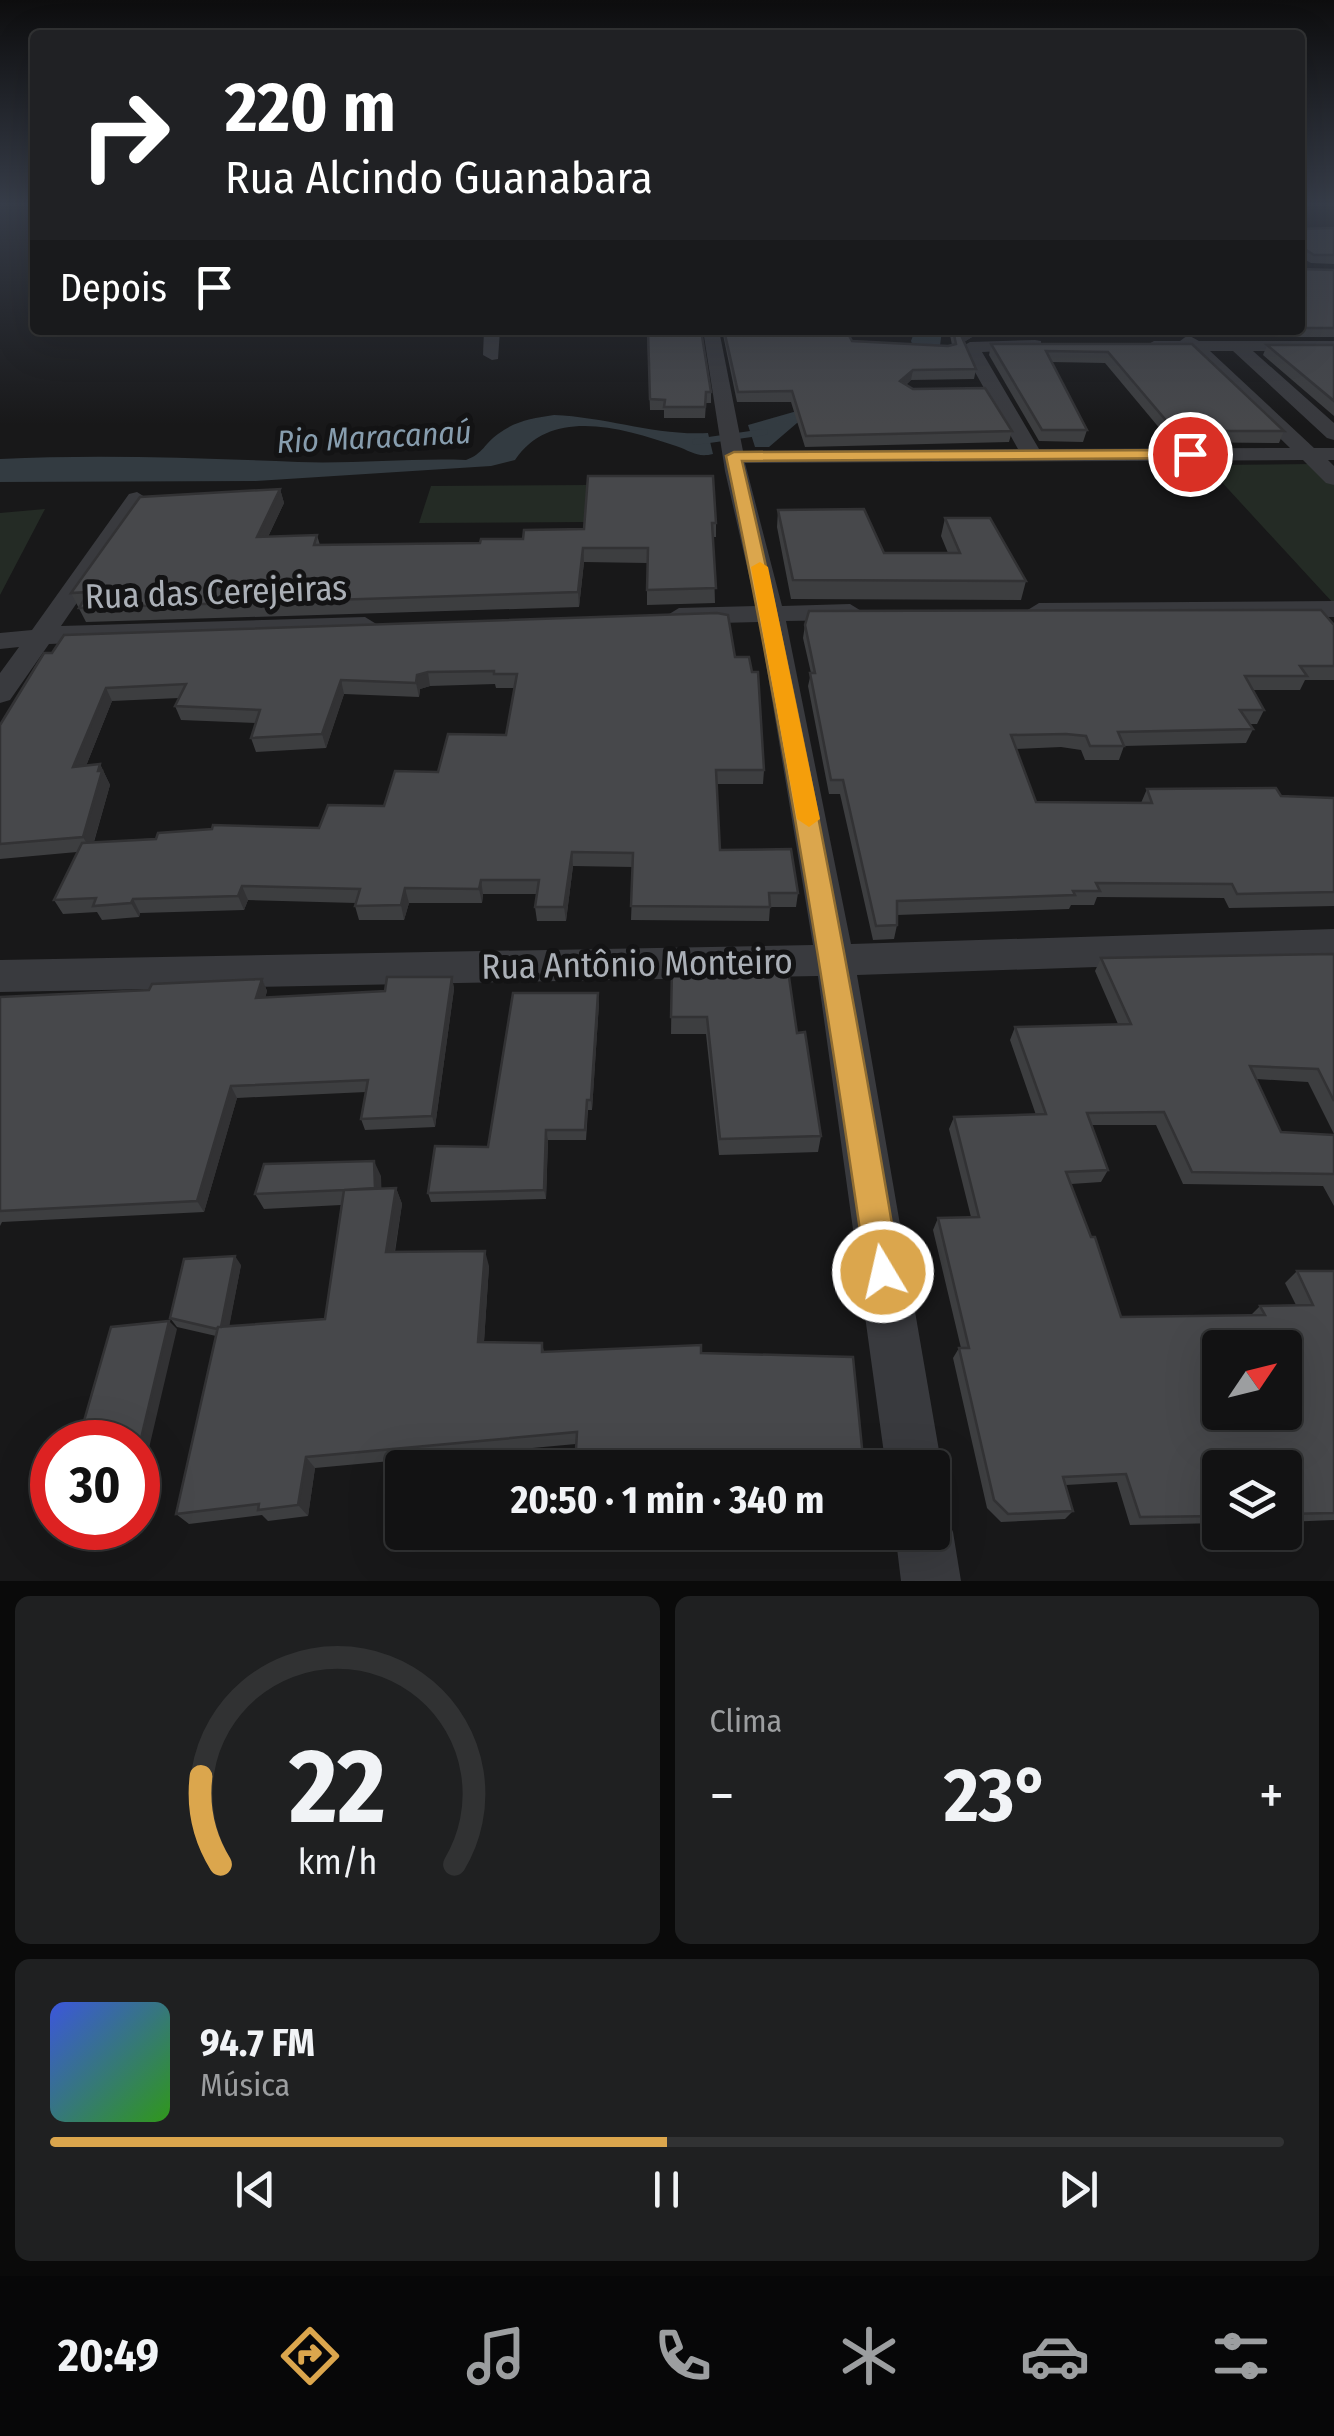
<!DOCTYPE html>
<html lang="pt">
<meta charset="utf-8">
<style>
:root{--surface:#121213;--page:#1f2021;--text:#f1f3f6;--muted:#9c9ea0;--line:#313233;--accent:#dba64d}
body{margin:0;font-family:"Fira Sans Condensed",sans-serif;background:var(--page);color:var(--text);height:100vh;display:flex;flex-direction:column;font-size:38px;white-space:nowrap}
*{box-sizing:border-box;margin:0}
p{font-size:32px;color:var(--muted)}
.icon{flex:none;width:55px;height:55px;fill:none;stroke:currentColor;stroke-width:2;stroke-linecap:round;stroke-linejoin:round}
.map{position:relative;height:1581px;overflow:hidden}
.sheet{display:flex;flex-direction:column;gap:15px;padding:15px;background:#0a0a0a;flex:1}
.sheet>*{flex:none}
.top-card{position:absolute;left:30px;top:30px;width:1275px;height:305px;border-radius:10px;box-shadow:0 10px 40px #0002,0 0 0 2px var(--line);background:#202124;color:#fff;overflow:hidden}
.needle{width:65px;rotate:55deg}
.fabs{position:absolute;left:1202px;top:1330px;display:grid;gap:20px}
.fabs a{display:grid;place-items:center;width:100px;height:100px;border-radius:10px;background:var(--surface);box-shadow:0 10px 40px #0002,0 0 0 2px var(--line);font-size:50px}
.speed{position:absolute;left:30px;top:1420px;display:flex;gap:20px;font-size:50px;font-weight:700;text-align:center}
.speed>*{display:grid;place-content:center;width:130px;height:130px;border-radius:50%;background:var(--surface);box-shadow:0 10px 40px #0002,0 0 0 2px var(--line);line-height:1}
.speed .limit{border:15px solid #d22;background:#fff;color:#111}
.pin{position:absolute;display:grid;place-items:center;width:85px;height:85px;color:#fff;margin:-42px;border:5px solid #fff;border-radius:50%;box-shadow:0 2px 10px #0007}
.me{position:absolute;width:110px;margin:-55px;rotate:351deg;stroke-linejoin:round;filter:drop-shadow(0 0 8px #0008)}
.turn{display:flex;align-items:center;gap:35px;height:210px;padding:0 30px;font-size:45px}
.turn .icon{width:130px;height:130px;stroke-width:2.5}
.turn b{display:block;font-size:70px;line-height:85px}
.then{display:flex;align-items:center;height:95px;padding:0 30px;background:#0003;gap:20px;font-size:38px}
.big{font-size:75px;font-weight:700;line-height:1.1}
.sheet .card{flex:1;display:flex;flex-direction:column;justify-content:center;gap:15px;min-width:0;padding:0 35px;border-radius:15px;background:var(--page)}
.sheet .dial{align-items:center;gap:0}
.dial svg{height:260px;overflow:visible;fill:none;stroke:var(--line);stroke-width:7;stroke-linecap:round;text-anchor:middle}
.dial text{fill:var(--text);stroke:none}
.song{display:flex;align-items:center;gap:30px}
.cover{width:120px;height:120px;border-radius:15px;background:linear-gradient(135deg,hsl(230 70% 55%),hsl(110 70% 35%))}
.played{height:10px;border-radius:5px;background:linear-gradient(90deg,var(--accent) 50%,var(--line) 50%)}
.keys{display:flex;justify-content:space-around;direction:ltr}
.heat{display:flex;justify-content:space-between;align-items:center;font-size:55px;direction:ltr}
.sheet .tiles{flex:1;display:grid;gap:15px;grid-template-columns:1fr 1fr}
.card:last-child{grid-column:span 2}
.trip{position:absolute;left:385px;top:1450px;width:565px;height:100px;border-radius:10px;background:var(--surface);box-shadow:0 10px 40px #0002,0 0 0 2px var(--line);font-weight:700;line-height:100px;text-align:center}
.tabs{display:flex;height:160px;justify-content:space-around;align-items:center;background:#070708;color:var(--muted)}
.tabs .icon{width:70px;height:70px}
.tabs .selected{color:var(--accent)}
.tabs b{font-size:45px;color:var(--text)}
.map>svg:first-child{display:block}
</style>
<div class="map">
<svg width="1334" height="1581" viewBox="0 0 1334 1581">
<rect width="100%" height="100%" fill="#181819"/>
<path fill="#242b25" d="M1312,464L1334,485V604L1206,465Z
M589,485L586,522L419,523L431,486Z
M45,509L0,595V513Z"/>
<path fill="#333b41" d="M915,330H942L939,354L797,423L769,447H755L748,425L811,407L919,361L911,341Z
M554,415C607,417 655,436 708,433L713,454C697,458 691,451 676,446C623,428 551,406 515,460L491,466L256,481L0,482V459C99,454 199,458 298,462C354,464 410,458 466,460C483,454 485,443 498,434C515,421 533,418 554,415Z"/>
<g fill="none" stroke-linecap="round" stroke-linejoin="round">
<path stroke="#333b41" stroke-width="6" d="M695,442L765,432"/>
<path fill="#393a3e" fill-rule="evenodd" d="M484,330H500L498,359L492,360L483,355Z
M703,330H719L743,451L1018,449L961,347L970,342L1035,340L1041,341V349L982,352L1039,449L1290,448L1190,351H1154L1145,346L1154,341H1180L1188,335L1199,341H1334V351H1253L1334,423V440L1327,438L1233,351H1210L1314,448H1334V460H1328L1334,466V485L1326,483L1303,460L745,463L782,606L850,604L863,612L850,620L786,621L851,944L1334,929V959L857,975L942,1468L932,1488V1468H886L818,976L0,992V960L813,945L759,622L679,624L666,616L679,608L756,606L725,471Z
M137,492L148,499L61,626L365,617L378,625L365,633L49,644L10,700L0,703V673L19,647L0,649V633L32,630L129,494Z
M1334,601V617L1039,619L1026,611L1039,603Z
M932,1507L944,1512L953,1532L961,1581H901L895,1532H932Z"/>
</g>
<path fill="#3d3e40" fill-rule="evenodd" d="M1334,228V264L1311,263L1300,257V229Z
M1300,269L1334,270V337H1235L1226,330H1300Z
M647,330L711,392V403H706L705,418H664V410H650Z
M722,330H846L852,341L948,346L952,345L949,330H1192L1179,337H972L964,342L976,369L974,379L911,380L906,385L913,389L1012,431L1009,442L805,447L791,402H737Z
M991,344H1192L1284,431L1279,443L1171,442L1105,363L1051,362L1087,430L1083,442L1039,441L989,355Z
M1267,345H1334V416L1263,355Z
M280,489L284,503L268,537L317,535L320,545L480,543L523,539L584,529L716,523V537H713L715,603L647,605V563L584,562L579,607L86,622L71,593Z
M778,510L884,553H948L941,536L945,518L1026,581L1021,600L791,599L777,527Z
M805,625H1334V680H1305L1300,690H1252L1264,710L1257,724H1249L1253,729L1246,743L1124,746L1119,760H1085L1081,750L1061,747L1016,749L1036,802L1141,803L1147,789L1334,798V906L1229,908L1224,898L1097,897L1094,905H1071L1069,909L897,915V925L894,939L873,940L840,794H829L808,686L811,673L803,638Z
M44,653L735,657L764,770L763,784H717L720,850L798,893L796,907H770L769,921L631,920L633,867L573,866L566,921H537L535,907L537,894H483L482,903H409L404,920H359L355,906L356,903L248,900L244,910L140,913L139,917L102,920L97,912L63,914L54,900L77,852L0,859V725ZM495,684L496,688H515L506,735L438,772L384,806L319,828L94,842L110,785L100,764L86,766L112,701L179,698L175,706L181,720L256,723L251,738L256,752L326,748L344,694L419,697L420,689L430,686Z
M1334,954V1134L1308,1082L1256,1079L1281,1132L1334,1135V1206L1323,1186L1183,1184L1156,1125H1091L1108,1170L1101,1182L1071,1184L1121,1317L1251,1315L1260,1306L1296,1305L1285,1283L1297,1271H1334V1520L1285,1522V1468H1220V1523L1130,1525L1117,1482L1066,1485L1073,1511L1065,1519L1001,1522L987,1508L953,1358L959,1348H961L933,1230L938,1218L971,1217L949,1129L954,1117L1036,1115L1010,1040L1015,1027L1118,1024L1095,971L1101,958Z
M672,970L797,1033L821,1136L818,1152L719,1155L706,1034H671Z
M452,977L454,989L435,1127L365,1130L361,1119L366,1092L237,1098L204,1212L2,1222L0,1226V997L149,990L262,979L267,991L265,998L385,991Z
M599,1003L592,1110H588L586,1140H548L546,1199L431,1202L428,1193L488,1147Z
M381,1176V1189L396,1188L402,1204L395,1252L489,1266L484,1342L542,1343L544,1352L701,1345L576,1444L315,1468L308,1516L268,1521L262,1515L189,1524L176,1514L216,1336L177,1327L170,1318L241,1265L229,1326L325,1319L341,1205L264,1209L255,1194Z
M85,1528H130L128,1534L94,1537L84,1531Z"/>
<path fill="#323234" d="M970,330H973L972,337L959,345L961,335Z
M1181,330H1192L1179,337Z
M913,370L911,380L898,391L900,381Z
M280,489L284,503L261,551L257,537Z
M583,548L584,562L579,607L578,592Z
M428,672L430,686L420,689L419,697L416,683L417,675Z
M341,680L344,694L326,748L322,734Z
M106,688L112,701L80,781L73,767Z
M100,764L110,785L91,851L83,837Z
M572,852L573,866L566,921L564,907Z
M481,880L483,894L482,903L479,889Z
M242,886L248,900L244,910L238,896Z
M405,888L409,903L404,920L401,905Z
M133,899L140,913L139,917L131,903Z
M452,977L454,989L435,1127L432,1116Z
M262,979L267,991L262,1010L256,998Z
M598,993L599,1003L592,1110L591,1100Z
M231,1086L237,1098L204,1212L197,1201Z
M546,1130L548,1140L546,1199L544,1190Z
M374,1161L381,1176L382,1204L375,1188Z
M396,1188L402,1204L392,1267L386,1252Z
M485,1251L489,1266L483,1356L478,1342Z
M235,1256L241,1265L227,1338L220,1330Z
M169,1321L177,1329L138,1495V1451Z
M306,1457L315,1468L308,1516L298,1505Z
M119,1528H130L128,1534Z"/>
<path fill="#47484b" stroke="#323234" stroke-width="2.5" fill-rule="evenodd" d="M1334,228V255H1314L1300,246V229Z
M1300,269L1334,270V328H1300Z
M648,330H701L711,392H706L705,407H664L665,400L650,399Z
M724,330H846L852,341L948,346L956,344L953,330H970L961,335L976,369L913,370L900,381L913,389L985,388L1012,431L806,436L792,391L738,392Z
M991,344H1192L1284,431H1175L1108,352L1046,351L1087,430H1042Z
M1267,345H1334V401Z
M588,476H713L716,523H712L716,588L647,590L648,548H583L578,592L79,608L89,592L71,593L140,497L280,489L257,537L317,535L314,545L480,543L481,539H523L524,530L584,529Z
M864,509L884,553H960L945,518H990L1026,581L793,580L778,510Z
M1321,610L1334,625V666H1300L1307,676H1245L1264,710H1240L1253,729L1118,732L1124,746H1090L1086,736L1066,734L1011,735L1036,802L1152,803L1147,789L1276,788L1281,796L1334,798V892L1237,894L1232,884L1096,883L1100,891H1073L1075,895L897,901V925L876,926L843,780H831L810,673H815L805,625L809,611Z
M717,613L728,615L735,657H749L752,672H758L764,770H716L720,850L791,849L798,893H769L770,907L631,906L633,853L572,852L564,907H535L539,880H481L479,889L405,888L401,905L355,906L360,889L282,887L242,886L238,896L133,899L131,903L93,906L96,898L54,900L82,843L156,839L158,833L212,829L213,825L319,828L328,805L384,806L395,771L438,772L448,734L506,735L517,674H494V671L428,672L417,675L416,683L341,680L322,734L251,738L260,710L175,706L186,684L106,688L73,767L100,764L98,771H102L83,837L0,844V725L44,653H52L64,635Z
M1334,954V1101L1318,1069L1250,1066L1281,1132L1334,1135V1174L1192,1172L1164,1112L1087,1113L1108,1170L1066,1172L1091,1237H1095L1121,1317L1265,1315L1260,1306L1313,1305L1297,1271H1334V1513L1285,1514V1468H1220V1516L1140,1517L1126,1474L1063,1477L1073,1511L1008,1514L994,1500L959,1348H969L938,1218L979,1217L954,1117L1046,1114L1015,1027L1131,1024L1101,958ZM1220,1348H1285V1412H1220Z
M672,970H788L797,1033L805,1032L821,1136L720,1139L707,1017H671Z
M387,977H452L432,1116L361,1119L368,1080L231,1086L197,1201L0,1211V997L149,990L152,984L262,979L256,998L385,991Z
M513,993H598L591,1100H587L585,1130H546L544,1190L428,1193L435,1146L488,1147Z
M374,1161L375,1188L344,1190L396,1188L386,1252L485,1251L478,1342L542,1343V1352L701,1345V1353L853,1357L864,1468H575L577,1432L306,1457L298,1505L258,1510L259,1504L176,1514L218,1327L325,1319L344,1190L255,1194L264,1164Z
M235,1256L221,1327H218L217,1329L170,1318L184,1259Z
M169,1321L138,1451V1442H78L111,1327Z
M85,1528H119L84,1531Z"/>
<linearGradient id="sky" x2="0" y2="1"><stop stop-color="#0d0d0e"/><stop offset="0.48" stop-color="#373d49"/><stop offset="1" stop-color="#373d49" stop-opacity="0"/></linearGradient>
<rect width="1334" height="425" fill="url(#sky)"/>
<path fill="#dba64d" stroke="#8e6c32" stroke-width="2.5" d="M1190,450L1195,451V458L742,461C805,730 855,1000 900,1272L895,1284L883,1289L871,1284L866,1272C827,999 783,727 726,456L734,452Z"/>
<path fill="#f59e0b" d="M760,562L768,567L820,819L809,827L797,819L751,567Z"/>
<g text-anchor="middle" stroke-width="10" stroke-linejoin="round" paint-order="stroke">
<g font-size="32" font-style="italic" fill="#879dae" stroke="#131314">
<text transform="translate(374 437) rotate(-3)" y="11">Rio Maracanaú</text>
</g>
<g font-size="35" fill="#abb0b7" stroke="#131314">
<text transform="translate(216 592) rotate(-2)" y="12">Rua das Cerejeiras</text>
<text transform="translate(637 964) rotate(-1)" y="12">Rua Antônio Monteiro</text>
</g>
</g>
</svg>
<div class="fabs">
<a><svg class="needle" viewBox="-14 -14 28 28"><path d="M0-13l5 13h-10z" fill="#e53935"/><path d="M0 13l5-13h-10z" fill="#9c9ea0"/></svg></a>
<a><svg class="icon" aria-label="layers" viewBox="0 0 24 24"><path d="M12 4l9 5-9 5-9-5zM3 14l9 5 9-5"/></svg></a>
</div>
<div class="speed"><div class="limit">30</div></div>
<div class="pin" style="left:1190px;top:454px;background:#d93025"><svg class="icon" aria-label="arrive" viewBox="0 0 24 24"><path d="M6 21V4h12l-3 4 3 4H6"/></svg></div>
<svg class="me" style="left:883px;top:1272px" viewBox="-20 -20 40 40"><circle r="17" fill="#dba64d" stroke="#fff" stroke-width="3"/><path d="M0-11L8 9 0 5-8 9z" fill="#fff"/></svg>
<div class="trip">20:50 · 1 min · 340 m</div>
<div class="top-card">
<div class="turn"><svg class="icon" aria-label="right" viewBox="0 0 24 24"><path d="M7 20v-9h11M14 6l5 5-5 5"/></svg><div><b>220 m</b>Rua Alcindo Guanabara</div></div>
<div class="then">Depois<svg class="icon" aria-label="arrive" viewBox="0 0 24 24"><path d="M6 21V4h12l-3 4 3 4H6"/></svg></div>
</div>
</div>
<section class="sheet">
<div class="tiles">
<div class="card dial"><svg viewBox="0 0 100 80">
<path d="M14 69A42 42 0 1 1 86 69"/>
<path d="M14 69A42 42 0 0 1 8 42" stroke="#dba64d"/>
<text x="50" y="56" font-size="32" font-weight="700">22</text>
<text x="50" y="72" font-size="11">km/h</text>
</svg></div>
<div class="card"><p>Clima</p>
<div class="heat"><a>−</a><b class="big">23°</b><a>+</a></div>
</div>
<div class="card">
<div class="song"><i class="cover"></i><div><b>94.7 FM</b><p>Música</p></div></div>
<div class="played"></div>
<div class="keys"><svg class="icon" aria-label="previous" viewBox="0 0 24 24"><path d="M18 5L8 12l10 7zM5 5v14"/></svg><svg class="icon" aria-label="pause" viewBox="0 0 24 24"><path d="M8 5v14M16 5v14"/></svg><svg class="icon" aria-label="next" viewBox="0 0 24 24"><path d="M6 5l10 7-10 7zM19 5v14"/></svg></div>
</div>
</div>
</section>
<nav class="tabs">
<b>20:49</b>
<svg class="icon selected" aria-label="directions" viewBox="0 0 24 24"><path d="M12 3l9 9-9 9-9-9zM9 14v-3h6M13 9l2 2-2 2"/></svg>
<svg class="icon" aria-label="music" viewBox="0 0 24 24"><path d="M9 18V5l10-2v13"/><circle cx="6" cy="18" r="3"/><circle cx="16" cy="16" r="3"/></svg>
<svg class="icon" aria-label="phone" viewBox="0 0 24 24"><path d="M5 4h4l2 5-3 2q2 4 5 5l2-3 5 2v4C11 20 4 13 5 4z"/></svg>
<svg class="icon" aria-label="climate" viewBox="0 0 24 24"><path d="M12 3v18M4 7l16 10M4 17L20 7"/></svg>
<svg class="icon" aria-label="car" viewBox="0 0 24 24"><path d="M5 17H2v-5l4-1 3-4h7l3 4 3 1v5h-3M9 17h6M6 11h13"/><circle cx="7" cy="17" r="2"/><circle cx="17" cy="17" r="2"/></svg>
<svg class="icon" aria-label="filters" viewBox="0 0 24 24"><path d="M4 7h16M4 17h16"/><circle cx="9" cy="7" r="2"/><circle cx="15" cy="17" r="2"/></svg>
</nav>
